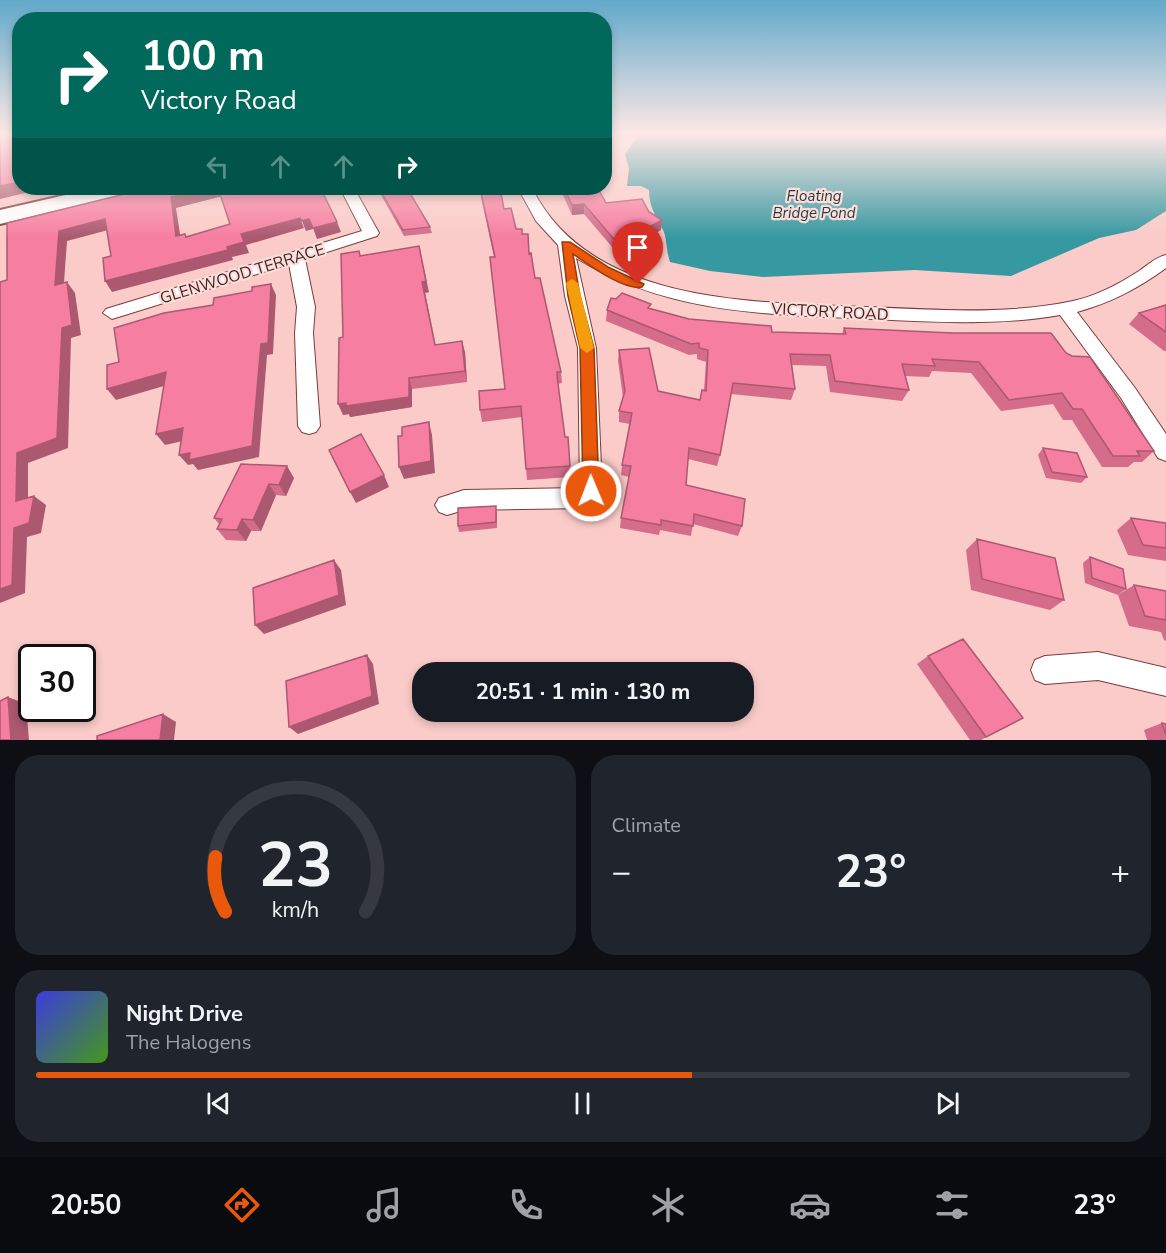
<!DOCTYPE html>
<meta charset="utf-8">
<style>
:root{--surface:#171b24;--page:#20242c;--text:#f1f3f6;--muted:#9ea1a6;--line:#363941;--accent:#ea580c}
body{margin:0;font-family:"Nunito Sans",sans-serif;background:var(--page);color:var(--text);height:100vh;display:flex;flex-direction:column;font-size:22px;white-space:nowrap}
*{box-sizing:border-box;margin:0}
p{font-size:20px;color:var(--muted)}
.icon{flex:none;width:33px;height:33px;fill:none;stroke:currentColor;stroke-width:2;stroke-linecap:round;stroke-linejoin:round}
.map{position:relative;height:740px;overflow:hidden}
.side{display:flex;flex-direction:column;gap:15px;padding:15px;background:#0d0f14;flex:1}
.side>*{flex:none}
.hud{position:absolute;left:12px;top:12px;width:600px;height:183px;border-radius:24px;box-shadow:0 3px 9px #0003;background:#00695c;color:#fff;overflow:hidden}
.speed{position:absolute;left:18px;top:644px;display:flex;gap:12px;font-size:30px;font-weight:700;text-align:center}
.speed>*{display:grid;place-content:center;width:78px;height:78px;border-radius:50%;background:var(--surface);box-shadow:0 3px 9px #0003;line-height:1}
.speed .limit{border:3px solid #111;border-radius:9px;background:#fff;color:#111}
.pin{position:absolute;display:grid;place-items:center;width:51px;height:51px;color:#fff;margin:-62px -26px;border-radius:50% 50% 50% 0;rotate:-45deg;box-shadow:0 0 6px #0007}
.pin .icon{rotate:45deg}
.me{position:absolute;width:66px;margin:-33px;rotate:359deg;stroke-linejoin:round;filter:drop-shadow(0 0 4px #0008)}
.turn{display:flex;align-items:center;gap:21px;height:126px;padding:0 30px;font-size:27px}
.turn .icon{width:78px;height:78px;stroke-width:2.5}
.turn b{display:block;font-size:42px;line-height:51px}
.lanes{display:flex;align-items:center;height:57px;padding:0 30px;background:#0003;justify-content:center;gap:30px;direction:ltr}
.lanes .off{opacity:.35}
.big{font-size:45px;font-weight:700;line-height:1.1}
.side .card{flex:1;display:flex;flex-direction:column;justify-content:center;gap:9px;min-width:0;padding:0 21px;border-radius:24px;background:var(--page)}
.side .dial{align-items:center;gap:0}
.dial svg{height:156px;overflow:visible;fill:none;stroke:var(--line);stroke-width:7;stroke-linecap:round;text-anchor:middle}
.dial text{fill:var(--text);stroke:none}
.song{display:flex;align-items:center;gap:18px}
.cover{width:72px;height:72px;border-radius:9px;background:linear-gradient(135deg,hsl(240 70% 55%),hsl(100 70% 35%))}
.played{height:6px;border-radius:3px;background:linear-gradient(90deg,var(--accent) 60%,var(--line) 60%)}
.keys{display:flex;justify-content:space-around;direction:ltr}
.heat{display:flex;justify-content:space-between;align-items:center;font-size:33px;direction:ltr}
.side .tiles{flex:1;display:grid;gap:15px;grid-template-columns:1fr 1fr}
.card:last-child{grid-column:span 2}
.trip{position:absolute;left:412px;top:662px;width:342px;height:60px;border-radius:24px;background:var(--surface);box-shadow:0 3px 9px #0003;font-weight:700;line-height:60px;text-align:center}
.menu{display:flex;height:96px;justify-content:space-around;align-items:center;background:#090b0e;color:var(--muted)}
.menu .icon{width:42px;height:42px}
.menu .active{color:var(--accent)}
.menu b{font-size:27px;color:var(--text)}
.map>svg:first-child{display:block}
</style>
<div class="map">
<svg width="1166" height="740" viewBox="0 0 1166 740">
<rect width="100%" height="100%" fill="#facbc8"/>
<path fill="#3698a0" d="M640,134H1166V211L1136,230L1099,238L1011,276L915,270L763,277L710,271L670,262C666,251 667,237 663,230C656,216 649,207 649,190L641,186H627L629,168L625,154Z"/>
<g fill="none" stroke-linecap="round" stroke-linejoin="round">
<defs>
<path id="minor" d="M340,188H354L379,233L377,236L305,259L315,307L313,333L320,426L316,432L309,434L302,432L298,426L295,333L297,307L289,264L112,319L103,313L106,309L362,231Z
M518,188H532C590,306 757,302 869,307C937,310 1007,315 1073,301C1096,296 1119,284 1139,271C1148,265 1156,257 1166,255V268C1139,288 1110,303 1077,312L1135,388L1166,434V461L1158,458L1121,398L1060,315C998,326 935,322 873,319C766,314 670,315 576,258L596,348L602,491C598,500 595,505 586,508L464,510L447,515L439,512L435,505L439,498L464,490L580,488L578,348L565,296L558,245L536,221Z
M1098,652L1166,668V696L1098,680L1045,684L1035,680L1031,670L1035,660L1045,656Z"/>
<path id="secondary" d="M96,188H132L129,193L0,224V210Z"/>
</defs>
<use href="#minor" stroke="#7a3b39" stroke-width="2"/>
<use href="#secondary" stroke="#7a3b39" stroke-width="4"/>
<use href="#minor" fill="#fff" fill-rule="evenodd"/>
<use href="#secondary" fill="#fff" fill-rule="evenodd"/>
</g>
<path fill="#d46c8a" d="M377,188H407L430,227L432,233L404,236Z
M479,188H500L504,209L516,229L522,234L529,253L535,278L561,372L562,383L558,384L565,437H568L570,477L527,480L522,417L482,422L480,410L505,389L494,257Z
M561,188H591L593,193L606,203L649,212L662,220L661,230L618,254L584,214L572,215L561,191Z
M359,251L361,256L429,292L425,293L435,345L465,352L467,382L412,389V407L350,417L349,414L343,415V337Z
M1166,304V351H1164L1129,324L1139,313L1164,305Z
M650,309L689,319L772,332L842,334L844,328L1066,353L1154,451L1142,462H1134L1128,467H1102L1072,420H1063L1053,404L1001,411L971,373L932,371L929,377L905,376L909,390L902,401L830,392L826,366L792,365L795,389L791,400L731,394L720,455L717,466L688,459L686,485L742,526L738,536L693,524L691,536L660,530L659,535L620,528L621,518L629,477L621,475L622,465L630,424L619,422V411L623,397L618,361L619,350L658,391L700,400L704,390L706,362L697,359V354L689,355L606,321L607,310Z
M1043,448L1087,477L1081,483L1046,478L1038,455Z
M241,464L294,478L286,496L276,495L261,531H251L246,541L226,540L217,529L219,524L214,518Z
M497,512V528L459,532L458,526Z
M1131,518L1166,523V561L1128,555L1117,530Z
M977,539L1064,600L1050,610L971,590L966,550Z
M1090,557L1126,589L1118,595L1085,583L1083,563Z
M1134,585L1166,591V641L1164,640L1161,632L1129,626L1118,595Z
M928,656L1023,718L981,740H970L917,664Z
M1162,723L1166,724V740H1147L1144,730Z"/>
<path fill="#ac5870" d="M20,182V188H46L0,199V186Z
M211,188H218L223,196L176,208L182,247L176,236L171,197Z
M584,204V214L572,215V205Z
M300,218L304,228L246,245L249,253L232,257L233,260L112,292L105,281L227,247L241,234Z
M105,219L112,229L67,241L63,296L55,285L59,231Z
M309,219L313,229L306,231L302,221Z
M662,220L661,230L618,254V244Z
M337,222L341,232L317,239L313,228Z
M419,246L429,292L425,293L438,356L422,282Z
M67,282L75,293L81,335L71,338L68,448L28,463V510L16,501L17,453L62,328Z
M271,284L276,295L273,354L267,355L259,457L198,470L193,464L188,465L179,455L261,344Z
M462,341L465,352L467,382L465,371Z
M166,372L174,383L116,400L107,389Z
M409,378L412,389V407L350,417L349,414L343,415L338,404Z
M429,422L432,435L435,473L404,479L399,467Z
M183,428L192,439L165,445L156,434Z
M287,466L294,478L286,496L279,485Z
M384,475L389,487L356,503L350,492Z
M269,484L276,495L261,531L253,520Z
M34,496L46,505L41,533L27,537L25,593L0,603V589L14,528Z
M242,519L251,531L246,541L237,530Z
M334,560L341,570L346,605L264,634L255,625Z
M367,655L373,664L379,704L298,734L289,727Z
M8,697L26,704L29,740H11Z
M163,714L176,722L174,740H160Z"/>
<path fill="#f67ea0" stroke="#ac5870" stroke-width="1.5" d="M0,134H20V182L0,186Z
M149,188H211L171,197L176,236L185,234L186,237L230,224L218,188H314L316,192L322,191L337,222L313,228L309,219L302,221L300,218L241,234L244,242L227,247L228,250L105,281L103,258L111,256L105,219L59,231L55,285L67,282L72,325L62,328L57,438L17,453L16,501L34,496L29,523L14,528L12,585L0,589V282L7,280V223Z
M379,188H407L430,227L403,230Z
M480,188H500L504,209L511,208L516,229H522V234H528L529,254L531,253L535,278H540L561,372H557V376L565,437H568L570,466L526,469L521,406L480,410L479,391L505,389L491,267L490,257H495Z
M564,188H591L593,193L600,192L606,203L642,199L649,212L662,220L618,244L584,204L572,205Z
M419,246L426,281L422,282L435,345L462,341L465,371L409,378V397L346,406V403L338,404L339,338L343,337L341,254L359,251L360,256Z
M271,284L268,343L261,344L252,446L189,460L190,453L179,455L183,428L156,434L166,372L107,389V365L119,362L114,328L164,313L213,305L214,298L252,291V287Z
M622,293L651,304L648,308L689,319L771,326L772,332L846,334L844,328L953,333H1051L1066,353L1072,356L1090,357L1154,451H1137L1140,456H1113L1082,409H1073L1062,393L1009,400L979,362L932,359L935,366L902,364L909,390L835,381L830,355L790,354L795,389L733,383L720,455L689,448L686,485L745,499L742,526L694,514L693,526L661,520V525L621,518L631,466L622,465L632,413L619,411L625,391L619,350L649,348L658,391L700,400L702,390L706,391L708,350L699,348V343L691,344L607,310L611,298L616,299Z
M1166,305V332L1139,313Z
M429,422L431,461L399,467L398,436H402V427Z
M361,434L384,475L350,492L329,450Z
M1043,448L1077,453L1087,477L1052,472Z
M241,464L287,466L279,485L269,484L253,520L242,519L237,530L217,529L222,519L214,518Z
M496,506V522L458,526V508Z
M1131,518L1166,523V548L1143,545Z
M977,539L1055,558L1064,600L982,579Z
M1090,557L1123,569L1126,589L1092,578Z
M334,560L339,595L255,625L253,588Z
M1134,585L1166,591V620L1145,616Z
M963,639L1023,718L986,737L928,656Z
M367,655L372,696L289,727L286,681Z
M8,697L11,740H0V701Z
M163,714L160,740H97V736Z
M1162,723L1166,724V735Z"/>
<linearGradient id="sky" x2="0" y2="1"><stop stop-color="#61a9cb"/><stop offset="0.56" stop-color="#fde8e6"/><stop offset="1" stop-color="#fde8e6" stop-opacity="0"/></linearGradient>
<rect width="1166" height="238" fill="url(#sky)"/>
<path fill="#ea580c" stroke="#983908" stroke-width="1.5" d="M562,242H570L608,267L644,284L642,287C624,291 588,264 573,254L580,296L594,348L599,491L597,496H586L583,491L580,348L568,296Z"/>
<path fill="#f59e0b" d="M572,279L578,283L594,348L587,353L580,348L566,283Z"/>
<g text-anchor="middle" stroke-width="4.5" stroke-linejoin="round" paint-order="stroke">
<g font-size="15" font-style="italic" fill="#1f3c3f" stroke="#fcddda">
<text x="814" y="201">Floating<tspan x="814" dy="17">Bridge Pond</tspan></text>
</g>
<g font-size="16" fill="#3c1f1e" stroke="#fcddda">
<text transform="translate(242 273) rotate(-17)" y="6">GLENWOOD TERRACE</text>
<text transform="translate(830 311) rotate(3)" y="6">VICTORY ROAD</text>
</g>
</g>
</svg>
<div class="speed"><div class="limit">30</div></div>
<div class="pin" style="left:638px;top:284px;background:#d93025"><svg class="icon" aria-label="arrive" viewBox="0 0 24 24"><path d="M6 21V4h12l-3 4 3 4H6"/></svg></div>
<svg class="me" style="left:591px;top:491px" viewBox="-20 -20 40 40"><circle r="17" fill="#ea580c" stroke="#fff" stroke-width="3"/><path d="M0-11L8 9 0 5-8 9z" fill="#fff"/></svg>
<div class="trip">20:51 · 1 min · 130 m</div>
<div class="hud">
<div class="turn"><svg class="icon" aria-label="right" viewBox="0 0 24 24"><path d="M7 20v-9h11M14 6l5 5-5 5"/></svg><div><b>100 m</b>Victory Road</div></div>
<div class="lanes"><svg class="icon off" aria-label="left" viewBox="0 0 24 24"><path d="M17 20v-9H6M10 6l-5 5 5 5"/></svg><svg class="icon off" aria-label="ahead" viewBox="0 0 24 24"><path d="M12 20V5M6 11l6-6 6 6"/></svg><svg class="icon off" aria-label="ahead" viewBox="0 0 24 24"><path d="M12 20V5M6 11l6-6 6 6"/></svg><svg class="icon" aria-label="right" viewBox="0 0 24 24"><path d="M7 20v-9h11M14 6l5 5-5 5"/></svg></div>
</div>
</div>
<section class="side">
<div class="tiles">
<div class="card dial"><svg viewBox="0 0 100 80">
<path d="M14 69A42 42 0 1 1 86 69"/>
<path d="M14 69A42 42 0 0 1 9 41" stroke="#ea580c"/>
<text x="50" y="56" font-size="32" font-weight="700">23</text>
<text x="50" y="72" font-size="11">km/h</text>
</svg></div>
<div class="card"><p>Climate</p>
<div class="heat"><a>−</a><b class="big">23°</b><a>+</a></div>
</div>
<div class="card">
<div class="song"><i class="cover"></i><div><b>Night Drive</b><p>The Halogens</p></div></div>
<div class="played"></div>
<div class="keys"><svg class="icon" aria-label="previous" viewBox="0 0 24 24"><path d="M18 5L8 12l10 7zM5 5v14"/></svg><svg class="icon" aria-label="pause" viewBox="0 0 24 24"><path d="M8 5v14M16 5v14"/></svg><svg class="icon" aria-label="next" viewBox="0 0 24 24"><path d="M6 5l10 7-10 7zM19 5v14"/></svg></div>
</div>
</div>
</section>
<nav class="menu">
<b>20:50</b>
<svg class="icon active" aria-label="directions" viewBox="0 0 24 24"><path d="M12 3l9 9-9 9-9-9zM9 14v-3h6M13 9l2 2-2 2"/></svg>
<svg class="icon" aria-label="music" viewBox="0 0 24 24"><path d="M9 18V5l10-2v13"/><circle cx="6" cy="18" r="3"/><circle cx="16" cy="16" r="3"/></svg>
<svg class="icon" aria-label="phone" viewBox="0 0 24 24"><path d="M5 4h4l2 5-3 2q2 4 5 5l2-3 5 2v4C11 20 4 13 5 4z"/></svg>
<svg class="icon" aria-label="climate" viewBox="0 0 24 24"><path d="M12 3v18M4 7l16 10M4 17L20 7"/></svg>
<svg class="icon" aria-label="car" viewBox="0 0 24 24"><path d="M5 17H2v-5l4-1 3-4h7l3 4 3 1v5h-3M9 17h6M6 11h13"/><circle cx="7" cy="17" r="2"/><circle cx="17" cy="17" r="2"/></svg>
<svg class="icon" aria-label="filters" viewBox="0 0 24 24"><path d="M4 7h16M4 17h16"/><circle cx="9" cy="7" r="2"/><circle cx="15" cy="17" r="2"/></svg>
<b>23°</b>
</nav>
